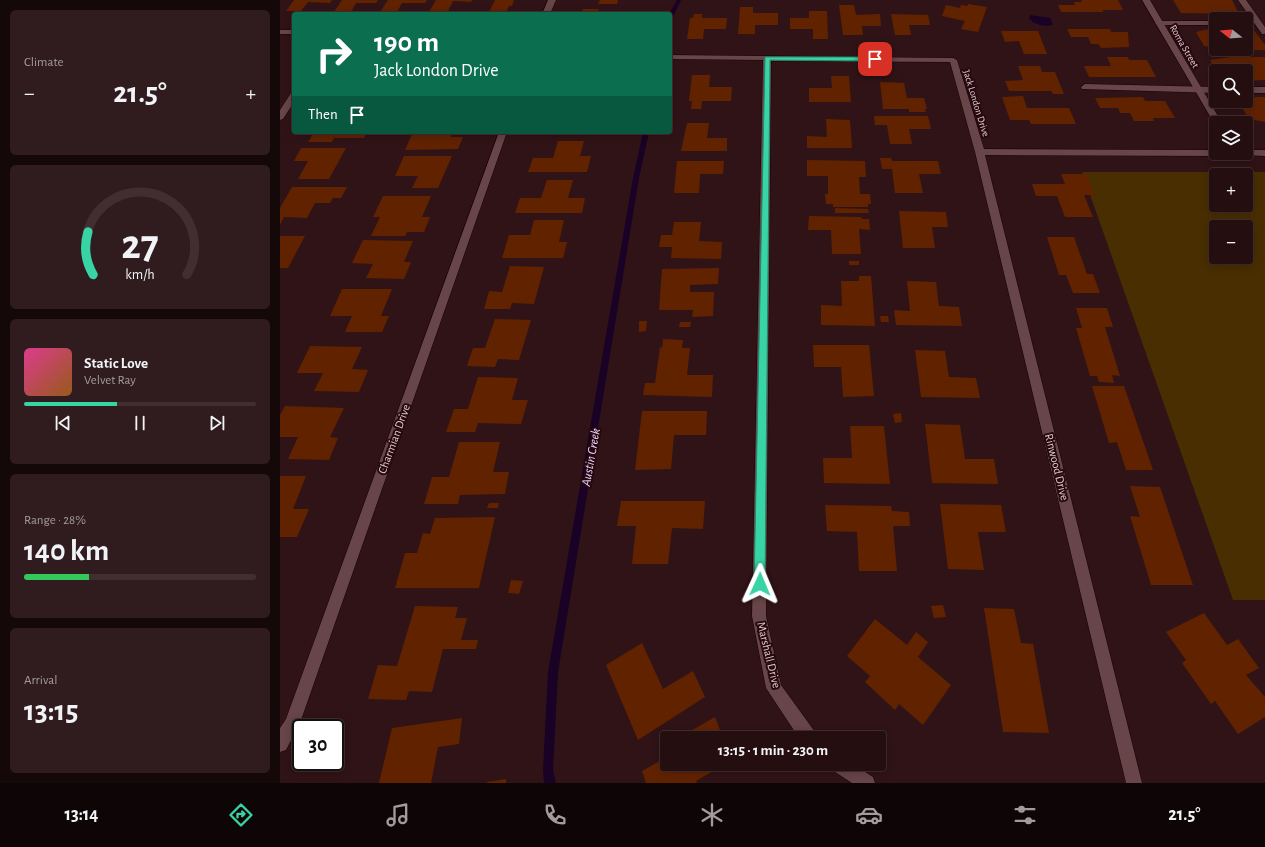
<!DOCTYPE html>
<meta charset="utf-8">
<style>
:root{--surface:#240e10;--page:#301c1e;--text:#f1f3f6;--muted:#a39c9f;--line:#412e30;--accent:#38d4a6}
body{margin:0;font-family:"Alegreya Sans",sans-serif;background:var(--page);color:var(--text);height:100vh;display:flex;flex-direction:column;font-size:15px;white-space:nowrap}
*{box-sizing:border-box;margin:0}
p{font-size:13px;color:var(--muted)}
.icon{flex:none;width:22px;height:22px;fill:none;stroke:currentColor;stroke-width:2;stroke-linecap:round;stroke-linejoin:round}
.map{position:relative;flex:1;overflow:hidden}
.sheet{display:flex;flex-direction:column;gap:10px;padding:10px;background:#140809;width:280px}
.sheet>*{flex:none}
.guide{position:absolute;left:12px;top:12px;width:380px;height:122px;border-radius:4px;box-shadow:0 2px 10px #0003,0 0 0 1px var(--line);background:#0b6e4f;color:#fff;overflow:hidden}
.needle{width:26px;rotate:287deg}
.tools{position:absolute;left:929px;top:12px;display:grid;gap:8px}
.tools a{display:grid;place-items:center;width:44px;height:44px;border-radius:4px;background:var(--surface);box-shadow:0 2px 10px #0003,0 0 0 1px var(--line);font-size:20px}
.speed{position:absolute;left:12px;top:719px;display:flex;gap:8px;font-size:20px;font-weight:700;text-align:center}
.speed>*{display:grid;place-content:center;width:52px;height:52px;border-radius:50%;background:var(--surface);box-shadow:0 2px 10px #0003,0 0 0 1px var(--line);line-height:1}
.speed .limit{border:2px solid #111;border-radius:6px;background:#fff;color:#111}
.pin{position:absolute;display:grid;place-items:center;width:34px;height:34px;color:#fff;margin:-17px;border-radius:8px;box-shadow:0 2px 6px #0006}
.me{position:absolute;width:44px;margin:-22px;rotate:1deg;stroke-linejoin:round;filter:drop-shadow(0 0 3px #0008)}
.turn{display:flex;align-items:center;gap:14px;height:84px;padding:0 16px;font-size:18px}
.turn .icon{width:52px;height:52px;stroke-width:2.5}
.turn b{display:block;font-size:28px;line-height:34px}
.then{display:flex;align-items:center;height:38px;padding:0 16px;background:#0003;gap:8px;font-size:15px}
.big{font-size:30px;font-weight:700;line-height:1.1}
.sheet .tile{flex:1;display:flex;flex-direction:column;justify-content:center;gap:6px;min-width:0;padding:0 14px;border-radius:6px;background:var(--page)}
.sheet .dial{align-items:center;gap:0}
.dial svg{height:104px;overflow:visible;fill:none;stroke:var(--line);stroke-width:7;stroke-linecap:round;text-anchor:middle}
.dial text{fill:var(--text);stroke:none}
.song{display:flex;align-items:center;gap:12px}
.cover{width:48px;height:48px;border-radius:6px;background:linear-gradient(135deg,hsl(330 70% 55%),hsl(30 70% 35%))}
.played{height:4px;border-radius:2px;background:linear-gradient(90deg,var(--accent) 40%,var(--line) 40%)}
.keys{display:flex;justify-content:space-around;direction:ltr}
.heat{display:flex;justify-content:space-between;align-items:center;font-size:22px;direction:ltr}
.charge{height:6px;border-radius:3px;background:linear-gradient(90deg,#34c759 28%,var(--line) 0)}
.trip{position:absolute;left:380px;top:731px;width:226px;height:40px;border-radius:4px;background:var(--surface);box-shadow:0 2px 10px #0003,0 0 0 1px var(--line);font-weight:700;line-height:40px;text-align:center}
.tab-bar{display:flex;height:64px;justify-content:space-around;align-items:center;background:#0e0606;color:var(--muted)}
.tab-bar .icon{width:28px;height:28px}
.tab-bar .on{color:var(--accent)}
.tab-bar b{font-size:18px;color:var(--text)}
main{display:flex;flex:1;min-height:0}
.map>svg:first-child{display:block}
</style>
<main>
<section class="sheet">
<div class="tile"><p>Climate</p>
<div class="heat"><a>−</a><b class="big">21.5°</b><a>+</a></div>
</div>
<div class="tile dial"><svg viewBox="0 0 100 80">
<path d="M14 69A42 42 0 1 1 86 69"/>
<path d="M14 69A42 42 0 0 1 10 36" stroke="#38d4a6"/>
<text x="50" y="56" font-size="32" font-weight="700">27</text>
<text x="50" y="72" font-size="11">km/h</text>
</svg></div>
<div class="tile">
<div class="song"><i class="cover"></i><div><b>Static Love</b><p>Velvet Ray</p></div></div>
<div class="played"></div>
<div class="keys"><svg class="icon" aria-label="previous" viewBox="0 0 24 24"><path d="M18 5L8 12l10 7zM5 5v14"/></svg><svg class="icon" aria-label="pause" viewBox="0 0 24 24"><path d="M8 5v14M16 5v14"/></svg><svg class="icon" aria-label="next" viewBox="0 0 24 24"><path d="M6 5l10 7-10 7zM19 5v14"/></svg></div>
</div>
<div class="tile"><p>Range · 28%</p><b class="big">140 km</b><div class="charge"></div></div>
<div class="tile"><p>Arrival</p><b class="big">13:15</b></div>
</section>
<div class="map">
<svg width="985" height="783" viewBox="0 0 985 783">
<rect width="100%" height="100%" fill="#301316"/>
<path fill="#482e00" fill-rule="evenodd" d="M802,172H985V600H953ZM936,175H966V205H936ZM936,227H966V257H936Z"/>
<path fill="#190225" d="M750,15L770,18L773,25C764,27 754,25 749,18Z"/>
<g fill="none" stroke-linecap="round" stroke-linejoin="round">
<path fill="#190225" fill-rule="evenodd" d="M397,0H401L393,17L390,19L389,14Z
M363,132H369L359,178L278,672L273,770L276,783H264L263,770L268,672L353,178Z"/>
</g>
<path fill="#612200" d="M14,0H52L50,3L28,2L21,11H6Z
M62,0H98L96,3H76L71,12H54Z
M108,0H147L145,3H122L117,12H100Z
M156,0H192L191,2L173,1L167,13L149,12Z
M215,0H234L232,6H229L225,14H208Z
M320,0H338L337,4H318Z
M801,0H838L843,10H822L824,12H781L778,5H795L794,2H802Z
M893,0H952L959,14L901,13Z
M688,4L707,7L698,32L681,29L685,21L662,16L666,5L680,8L681,5L688,6Z
M559,5H574L576,15L600,14L601,26H582L583,35H563Z
M460,7H473V13H498V25H475V34H458Z
M303,9H319L317,14H301Z
M529,11H547L548,39H533V29H510V18H529Z
M414,14H422V18H447L446,29H424L423,39H407L410,18H413Z
M611,14L648,15L650,25H629L631,35H615Z
M932,28H936V48L924,46L916,32Z
M966,28H972L985,45V50H966Z
M787,29H830L831,32H848L849,47L821,48L818,44H811L808,37H791Z
M721,31H758L767,54H744L739,41L725,42Z
M827,57H848L849,60H867L876,77H809L804,66H831Z
M950,57H985V80L966,81V71H937L930,60Z
M738,66H760L762,72H775L784,94H773L771,91H729L725,81L743,80Z
M412,75H430L429,87H452L451,101H422L421,109H411L412,101H409Z
M551,76H569L571,102H529V88H552Z
M600,82L624,83L627,98H644L647,109H645L646,112H629V109H603Z
M743,96L747,108H789L796,124H751L749,120H730L722,97Z
M863,97L865,101H885L895,118H873L874,121H854L850,113H840L838,108H820L815,98Z
M976,97H985V122L969,119L958,101H966V99Z
M594,116H648L651,129H629L632,144H610L607,125H595Z
M546,119L570,120L572,148H527V136L547,137Z
M407,123H429L427,138H447V151H401Z
M34,132H87L84,138H54L52,142H28Z
M133,132H172L171,137H183L178,149L125,150Z
M278,141H304L300,156H311L307,172H248L253,158H273Z
M21,148H66L49,179H18L28,161H14Z
M124,156H172L158,188H132L138,176H115Z
M600,158H611L612,161H658L661,174H639L643,193H615L612,169H602Z
M527,160L585,161L586,177H579L580,194H590L591,204H588V207H553V204H546L545,194H548V176H527Z
M397,161H444L443,174H420L419,193H394Z
M781,174H806L814,195H804L813,217H785L777,196H756L752,184H785Z
M267,180H293L288,198H305L302,213H235L240,198H261Z
M12,187H67L61,198H53L50,203H35L27,218L4,217L0,225V208Z
M103,196H151L142,217H150L144,232H127L125,236H91L100,217H93Z
M555,208L588,209L589,213H555Z
M619,211L666,212L668,227H652L655,248H623Z
M529,216L581,217L582,219H589L590,230L579,229L581,254H552L551,230H528Z
M254,220H284L279,242H287L283,258H222L229,235H250Z
M394,222H421L419,241L442,242L441,259L391,258L392,247H379L381,235H392Z
M0,236H25L8,268H0Z
M767,237H794L807,274H813L820,293H793L786,275H779Z
M83,240L133,241L124,262H131L124,279L86,278L93,264L72,263Z
M569,261H579V265H569Z
M230,266L264,267L254,304L232,303L230,309H204L209,291L222,292Z
M439,268L438,284L410,285V292H434L433,316L412,317L413,310H379L382,269Z
M579,276H591L595,326L541,325V305L562,306L561,281H579Z
M627,281L656,282L659,306L679,307L682,326L616,325L614,310L630,311Z
M62,289H112L101,316H109L102,332H65L72,316H50Z
M796,308H827L833,327H825L840,376L832,375L834,383L819,382L817,376H810L796,328H802Z
M600,316H608L609,322H601Z
M215,319L251,320L239,360L218,359L215,367L187,366L193,348H205Z
M359,321H367L366,331L359,332Z
M400,322H411L410,327H399Z
M383,339L403,340L402,348H410L407,375H433L432,397L363,395L365,383H375L380,347L382,348Z
M533,345H589L594,396L563,397L561,367H534Z
M30,346L82,347L72,369L88,370L79,392L34,391L43,373H17Z
M635,350L665,351L669,377L696,378L700,398L641,397Z
M198,377L238,378L232,400H248L241,424L198,423L195,432H166L174,409H188Z
M812,386H844L873,470H846L837,442L829,443Z
M5,406L64,408L50,437L58,438L49,460L8,459L18,437H0V415Z
M362,411H427L426,435H394L391,469L355,470Z
M621,413L622,422L615,423L613,414Z
M645,424L680,425L685,459H714L718,484L652,483Z
M570,426H604L610,484L544,483L543,458H572Z
M179,442H220L213,472H229L225,494L180,495L178,504H144L152,477H169Z
M0,476H26L13,509H29L17,537H0Z
M850,486L880,487L913,585H871L850,516L860,517Z
M341,501H425L423,529L392,528L388,564H352L356,526H337Z
M209,503H219L218,508H207Z
M660,504L721,505L726,532H698L704,570L668,569Z
M545,505L611,506L612,511L629,512L630,526H613L617,571H579L577,532L547,531Z
M215,517L199,588H115L125,553H137L143,533L150,534L155,518Z
M231,580L243,581L239,594L228,593Z
M663,605L666,617L654,618L651,606Z
M135,606L178,607L175,618H187L181,640H198L196,649H163L152,692L129,691L126,700L88,699L98,665L117,666Z
M704,608L734,609L741,643L753,644L769,733L723,732Z
M924,613L947,645L958,639L979,668L966,675L985,697V717L958,734L935,701L931,704L902,663L906,660L886,632Z
M595,619L627,645L636,632L648,642L638,657L671,685L643,725L619,704L615,710L585,682L590,676L567,656Z
M362,643L383,689L413,671L425,697L358,740L326,665Z
M435,717L443,738H400V737Z
M182,718L179,744L158,747L151,783H99L112,728Z
M387,757V764H445L416,781L417,783H366L362,771Z
M226,779V783H207V782Z"/>
<g fill="none" stroke-linecap="round" stroke-linejoin="round">
<defs>
<path id="lane" d="M958,0H966L985,27V34H982Z
M876,21H936V25H879L875,23Z
M805,84L936,87V93L802,89L801,87Z
M966,87H985V93H966Z"/>
<path id="street" d="M268,0H276L270,14H262Z
M862,0H870L942,123H936V125L934,123Z
M0,30H14V34H0Z
M390,55L673,58L677,60L704,149L936,150V153H941L936,156L705,155L862,783H846L695,152L670,62L491,61L486,616L501,685L535,732L537,738H519L486,688L472,616L483,60L390,59Z
M14,92V102L3,119L0,120V110L11,93Z
M219,132H227L20,723L6,750L0,752V728L6,719Z
M966,150H985V156L963,155L961,153H966Z
M550,764H573L593,777L595,783H572L552,770Z"/>
</defs>
<use href="#lane" stroke="#160103" stroke-width="1"/>
<use href="#street" stroke="#160103" stroke-width="1"/>
<use href="#lane" fill="#674548" fill-rule="evenodd"/>
<use href="#street" fill="#674548" fill-rule="evenodd"/>
</g>
<path fill="#38d4a6" stroke="#248a6c" d="M485,57H595L598,59L595,61L490,60L485,584L484,588L480,589L476,588L474,584Z"/>
<g text-anchor="middle" stroke-width="4" stroke-linejoin="round" paint-order="stroke">
<g font-size="10" fill="#e0cbcd" stroke="#25090e">
<text transform="translate(905 46) rotate(60)" y="4">Roma Street</text>
<text transform="translate(697 103) rotate(73)" y="4">Jack London Drive</text>
</g>
<g font-size="12" fill="#e0cbcd" stroke="#25090e">
<text transform="translate(114 439) rotate(-70)" y="4">Charmian Drive</text>
<text transform="translate(777 467) rotate(76)" y="4">Rinwood Drive</text>
<text transform="translate(489 655) rotate(76)" y="4">Marshall Drive</text>
</g>
<g font-size="13" font-style="italic" fill="#ecd3fe" stroke="#25090e">
<text transform="translate(310 457) rotate(-80)" y="5">Austin Creek</text>
</g>
</g>
</svg>
<div class="tools">
<a><svg class="needle" viewBox="-14 -14 28 28"><path d="M0-13l5 13h-10z" fill="#e53935"/><path d="M0 13l5-13h-10z" fill="#a39c9f"/></svg></a>
<a><svg class="icon" aria-label="search" viewBox="0 0 24 24"><circle cx="10" cy="10" r="6"/><path d="M15 15l6 6"/></svg></a>
<a><svg class="icon" aria-label="layers" viewBox="0 0 24 24"><path d="M12 4l9 5-9 5-9-5zM3 14l9 5 9-5"/></svg></a>
<a>+</a>
<a>−</a>
</div>
<div class="speed"><div class="limit">30</div></div>
<div class="pin" style="left:595px;top:59px;background:#d93025"><svg class="icon" aria-label="arrive" viewBox="0 0 24 24"><path d="M6 21V4h12l-3 4 3 4H6"/></svg></div>
<svg class="me" style="left:480px;top:584px" viewBox="-20 -20 40 40"><path d="M0-17L14 15 0 8-14 15z" fill="#38d4a6" stroke="#fff" stroke-width="4"/></svg>
<div class="trip">13:15 · 1 min · 230 m</div>
<div class="guide">
<div class="turn"><svg class="icon" aria-label="right" viewBox="0 0 24 24"><path d="M7 20v-9h11M14 6l5 5-5 5"/></svg><div><b>190 m</b>Jack London Drive</div></div>
<div class="then">Then<svg class="icon" aria-label="arrive" viewBox="0 0 24 24"><path d="M6 21V4h12l-3 4 3 4H6"/></svg></div>
</div>
</div>
</main>
<nav class="tab-bar">
<b>13:14</b>
<svg class="icon on" aria-label="directions" viewBox="0 0 24 24"><path d="M12 3l9 9-9 9-9-9zM9 14v-3h6M13 9l2 2-2 2"/></svg>
<svg class="icon" aria-label="music" viewBox="0 0 24 24"><path d="M9 18V5l10-2v13"/><circle cx="6" cy="18" r="3"/><circle cx="16" cy="16" r="3"/></svg>
<svg class="icon" aria-label="phone" viewBox="0 0 24 24"><path d="M5 4h4l2 5-3 2q2 4 5 5l2-3 5 2v4C11 20 4 13 5 4z"/></svg>
<svg class="icon" aria-label="climate" viewBox="0 0 24 24"><path d="M12 3v18M4 7l16 10M4 17L20 7"/></svg>
<svg class="icon" aria-label="car" viewBox="0 0 24 24"><path d="M5 17H2v-5l4-1 3-4h7l3 4 3 1v5h-3M9 17h6M6 11h13"/><circle cx="7" cy="17" r="2"/><circle cx="17" cy="17" r="2"/></svg>
<svg class="icon" aria-label="filters" viewBox="0 0 24 24"><path d="M4 7h16M4 17h16"/><circle cx="9" cy="7" r="2"/><circle cx="15" cy="17" r="2"/></svg>
<b>21.5°</b>
</nav>
